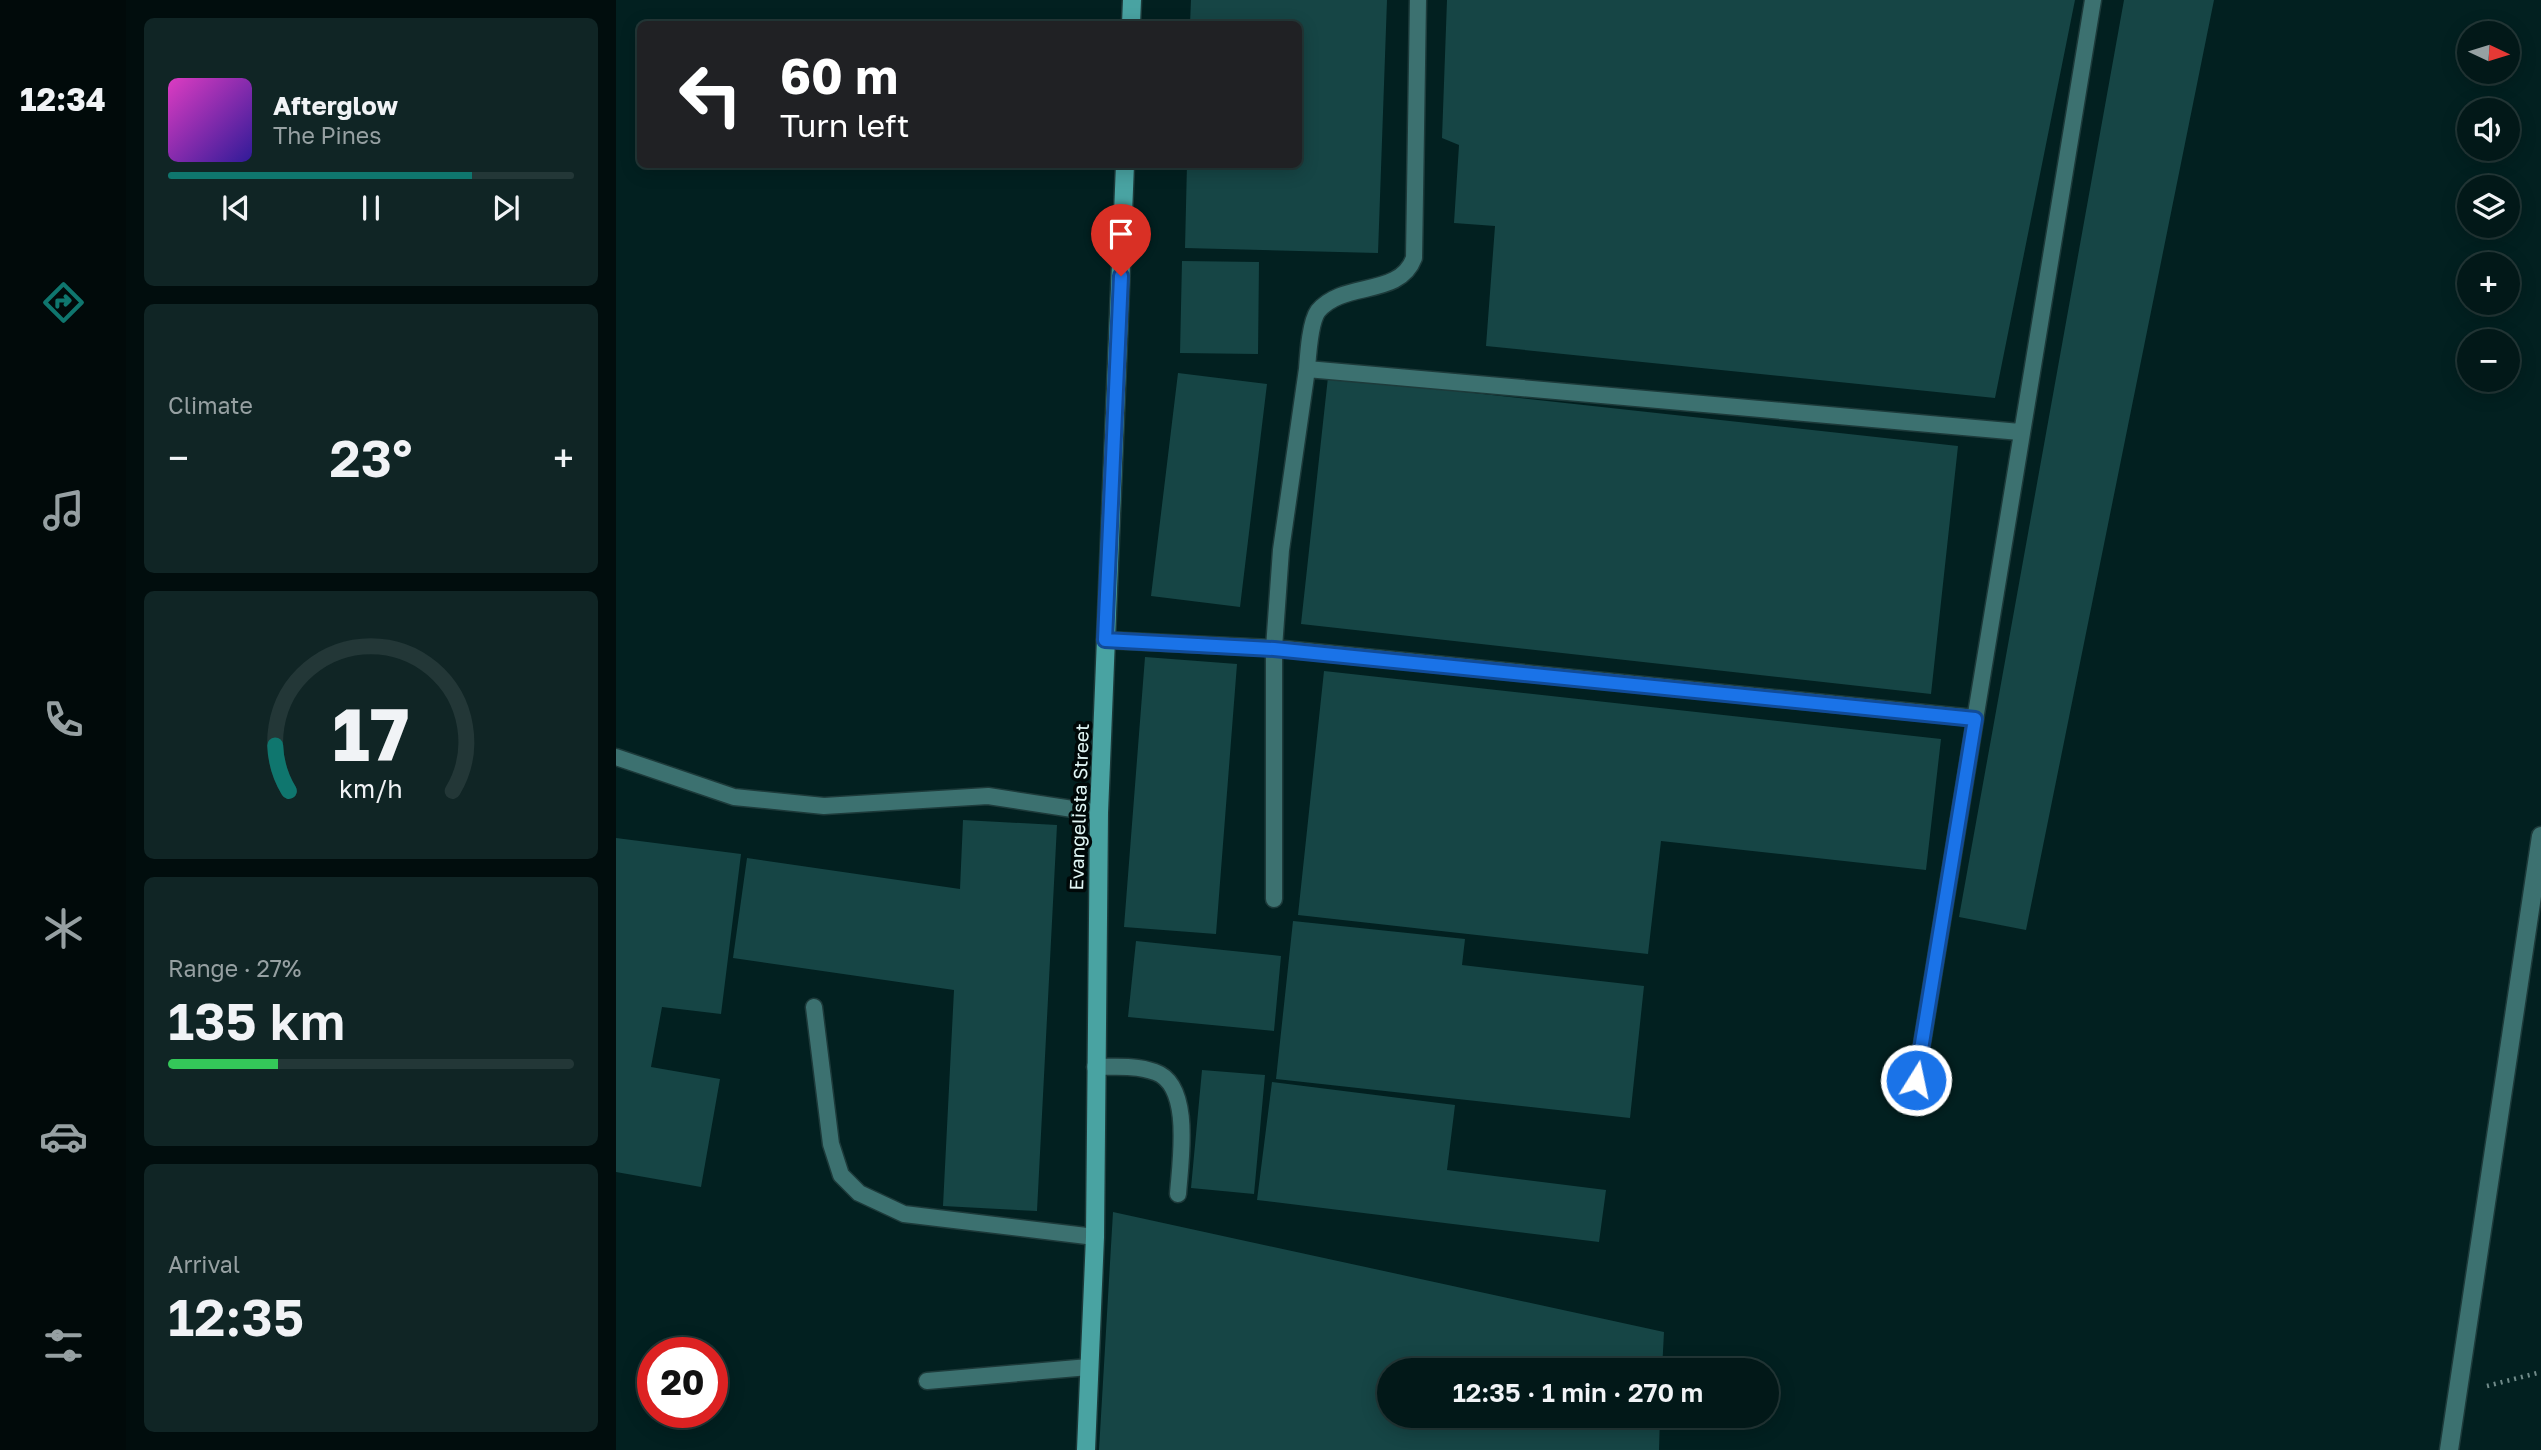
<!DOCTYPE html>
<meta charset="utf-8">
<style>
:root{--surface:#021818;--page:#102525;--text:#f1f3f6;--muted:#96a0a2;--line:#233737;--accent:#0f766e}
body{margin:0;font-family:"Golos Text",sans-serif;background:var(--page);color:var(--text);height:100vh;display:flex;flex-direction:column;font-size:26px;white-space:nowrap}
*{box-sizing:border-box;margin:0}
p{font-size:23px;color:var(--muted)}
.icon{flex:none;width:38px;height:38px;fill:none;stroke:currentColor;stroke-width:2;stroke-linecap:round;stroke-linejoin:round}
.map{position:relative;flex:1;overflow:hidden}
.panel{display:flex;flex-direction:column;gap:18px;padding:18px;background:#010d0d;width:490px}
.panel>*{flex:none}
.hud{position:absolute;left:21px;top:21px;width:665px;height:147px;border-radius:10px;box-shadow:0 4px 18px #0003,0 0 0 2px var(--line);background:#202124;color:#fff;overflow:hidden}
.needle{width:46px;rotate:94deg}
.buttons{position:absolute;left:1841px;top:21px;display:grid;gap:14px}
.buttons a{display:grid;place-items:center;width:63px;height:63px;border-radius:50%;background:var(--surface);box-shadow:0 4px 18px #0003,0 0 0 2px var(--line);font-size:35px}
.speed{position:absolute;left:21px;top:1337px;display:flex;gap:14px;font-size:35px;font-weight:700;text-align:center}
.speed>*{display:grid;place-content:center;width:91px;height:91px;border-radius:50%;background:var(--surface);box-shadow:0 4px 18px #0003,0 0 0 2px var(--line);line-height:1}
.speed .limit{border:10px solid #d22;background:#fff;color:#111}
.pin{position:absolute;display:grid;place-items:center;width:60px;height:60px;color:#fff;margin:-72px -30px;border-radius:50% 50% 50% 0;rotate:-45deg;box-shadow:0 0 7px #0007}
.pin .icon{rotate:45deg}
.me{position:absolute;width:77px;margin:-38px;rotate:10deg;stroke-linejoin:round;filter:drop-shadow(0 0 5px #0008)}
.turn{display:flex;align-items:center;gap:24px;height:147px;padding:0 28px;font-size:32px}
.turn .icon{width:91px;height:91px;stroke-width:2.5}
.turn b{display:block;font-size:49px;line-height:60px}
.big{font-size:52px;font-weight:600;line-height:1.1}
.panel .tile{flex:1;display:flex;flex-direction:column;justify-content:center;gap:10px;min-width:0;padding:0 24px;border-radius:10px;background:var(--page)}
.panel .dial{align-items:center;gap:0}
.dial svg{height:182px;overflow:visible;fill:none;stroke:var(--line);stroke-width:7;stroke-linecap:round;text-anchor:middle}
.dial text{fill:var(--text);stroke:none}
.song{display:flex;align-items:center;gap:21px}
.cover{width:84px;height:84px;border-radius:10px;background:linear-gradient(135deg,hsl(310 70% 55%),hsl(250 70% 35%))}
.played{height:7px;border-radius:4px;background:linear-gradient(90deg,var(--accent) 75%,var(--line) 75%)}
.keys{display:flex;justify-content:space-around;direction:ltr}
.heat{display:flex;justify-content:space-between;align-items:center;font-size:38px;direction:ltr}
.charge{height:10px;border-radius:5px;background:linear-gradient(90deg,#34c759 27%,var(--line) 0)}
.trip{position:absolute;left:761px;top:1358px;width:402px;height:70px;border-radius:35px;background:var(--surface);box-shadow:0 4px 18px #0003,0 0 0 2px var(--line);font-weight:600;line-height:70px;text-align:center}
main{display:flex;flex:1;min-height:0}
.menu{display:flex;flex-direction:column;width:126px;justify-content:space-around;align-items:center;background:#010a0a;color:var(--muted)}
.menu .icon{width:49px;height:49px}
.menu .selected{color:var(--accent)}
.menu b{font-size:32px;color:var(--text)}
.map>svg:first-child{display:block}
</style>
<main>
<nav class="menu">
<b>12:34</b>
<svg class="icon selected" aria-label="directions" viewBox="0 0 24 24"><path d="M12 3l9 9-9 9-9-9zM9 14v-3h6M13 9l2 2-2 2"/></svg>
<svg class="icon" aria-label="music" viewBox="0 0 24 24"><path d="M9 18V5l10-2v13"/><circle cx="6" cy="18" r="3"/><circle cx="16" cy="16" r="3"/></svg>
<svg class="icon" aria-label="phone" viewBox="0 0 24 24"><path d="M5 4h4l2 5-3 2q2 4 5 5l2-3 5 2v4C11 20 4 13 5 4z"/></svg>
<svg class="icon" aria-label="climate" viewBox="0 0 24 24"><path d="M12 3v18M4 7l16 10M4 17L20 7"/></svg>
<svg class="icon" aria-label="car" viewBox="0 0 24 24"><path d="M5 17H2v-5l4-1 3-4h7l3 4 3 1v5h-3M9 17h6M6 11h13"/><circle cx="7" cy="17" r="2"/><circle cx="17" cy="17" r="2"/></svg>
<svg class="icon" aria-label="filters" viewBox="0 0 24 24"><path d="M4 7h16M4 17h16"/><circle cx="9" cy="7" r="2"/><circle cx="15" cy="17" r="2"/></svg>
</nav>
<section class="panel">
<div class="tile">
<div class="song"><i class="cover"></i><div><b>Afterglow</b><p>The Pines</p></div></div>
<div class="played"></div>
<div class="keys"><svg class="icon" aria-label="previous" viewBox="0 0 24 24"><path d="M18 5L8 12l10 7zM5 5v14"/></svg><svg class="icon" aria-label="pause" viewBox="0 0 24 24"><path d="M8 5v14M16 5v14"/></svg><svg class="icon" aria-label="next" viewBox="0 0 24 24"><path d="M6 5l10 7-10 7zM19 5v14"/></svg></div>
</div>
<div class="tile"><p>Climate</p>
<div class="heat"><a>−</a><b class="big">23°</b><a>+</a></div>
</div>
<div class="tile dial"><svg viewBox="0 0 100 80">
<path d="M14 69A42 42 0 1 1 86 69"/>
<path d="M14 69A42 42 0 0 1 8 49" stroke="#0f766e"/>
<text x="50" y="56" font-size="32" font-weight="700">17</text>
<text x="50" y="72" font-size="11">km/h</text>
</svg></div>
<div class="tile"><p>Range · 27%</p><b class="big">135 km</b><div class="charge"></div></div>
<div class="tile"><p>Arrival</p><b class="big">12:35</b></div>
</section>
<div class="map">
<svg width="1925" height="1450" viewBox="0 0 1925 1450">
<rect width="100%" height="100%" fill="#022020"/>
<path fill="#164545" d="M575,0H771L762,253L569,248L571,164H682V24H574Z
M831,0H1459L1379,398L870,346L879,226L838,223L843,145L826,138Z
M1508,0H1598L1410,930L1343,917Z
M566,261L643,262L642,354L564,353Z
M562,373L651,384L624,607L535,596Z
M712,377L1342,446L1315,694L685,624Z
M529,657L621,664L600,934L508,927Z
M708,671L1325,739L1310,870L1045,841L1032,954L682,915Z
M347,820L441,825L421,1211L327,1206L338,990L117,958L131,858L344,889Z
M0,838L125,854L105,1014L46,1007L35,1067L104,1079L85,1187L0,1172Z
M677,921L849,939L846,965L1028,986L1014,1118L660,1079Z
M520,941L665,956L658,1031L512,1017Z
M586,1070L649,1075L638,1194L575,1188Z
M656,1082L839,1105L831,1170L990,1190L983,1242L641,1200Z
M497,1212L1048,1332L1046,1370H774V1416H1044L1043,1450H483Z"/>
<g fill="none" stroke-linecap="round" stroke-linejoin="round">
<defs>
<path id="service" d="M691,369C692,355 694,322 702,311C728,280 783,298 798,258L802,0
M489,640L658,648L665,550L691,369L1404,432
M0,757L118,797L208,806L372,796L483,813
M658,899V648L1359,718
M198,1007L215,1144L225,1175L243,1193L288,1214L479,1237
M479,1067C499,1067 520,1065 539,1072C577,1085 564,1163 562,1194
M1300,1080L1477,0
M311,1381L473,1367"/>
<path id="minor" d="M1833,1450L1925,836"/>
<path id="secondary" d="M515,24L516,0
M470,1450L479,1237L483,813L509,164"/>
</defs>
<use href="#service" stroke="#1d3a3a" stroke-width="19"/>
<use href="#minor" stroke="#1d3a3a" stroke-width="21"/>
<use href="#secondary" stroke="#1d3a3a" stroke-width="21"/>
<path stroke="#718b8a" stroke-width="4.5" stroke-dasharray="2 5" stroke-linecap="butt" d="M1871,1386L1925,1372"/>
<use href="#service" stroke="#3c7170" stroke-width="16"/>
<use href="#minor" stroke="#3c7170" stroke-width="18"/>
<use href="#secondary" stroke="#49a3a2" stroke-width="18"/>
</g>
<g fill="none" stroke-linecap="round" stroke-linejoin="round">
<defs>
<path id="route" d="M505,276L489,640L658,649L1359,719L1300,1080"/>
</defs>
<use href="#route" stroke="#114b97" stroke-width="18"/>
<use href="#route" stroke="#1a73e8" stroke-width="12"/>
</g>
<g text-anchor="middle" stroke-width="7" stroke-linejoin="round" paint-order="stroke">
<g font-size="19" fill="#e1f6f5" stroke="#000808">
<text transform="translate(463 807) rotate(-88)" y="7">Evangelista Street</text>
</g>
</g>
</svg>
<div class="buttons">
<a><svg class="needle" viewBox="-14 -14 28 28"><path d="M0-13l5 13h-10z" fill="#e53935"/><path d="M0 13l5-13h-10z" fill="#96a0a2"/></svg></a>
<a><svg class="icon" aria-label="sound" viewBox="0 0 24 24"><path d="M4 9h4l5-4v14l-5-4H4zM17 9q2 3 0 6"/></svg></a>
<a><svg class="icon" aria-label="layers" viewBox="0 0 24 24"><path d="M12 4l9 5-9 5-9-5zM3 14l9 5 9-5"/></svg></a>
<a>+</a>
<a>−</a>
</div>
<div class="speed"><div class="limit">20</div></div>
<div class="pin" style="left:505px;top:276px;background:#d93025"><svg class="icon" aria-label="arrive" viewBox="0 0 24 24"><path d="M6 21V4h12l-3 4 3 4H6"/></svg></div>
<svg class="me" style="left:1300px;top:1080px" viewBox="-20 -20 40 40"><circle r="17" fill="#1a73e8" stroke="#fff" stroke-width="3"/><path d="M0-11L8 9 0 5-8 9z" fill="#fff"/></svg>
<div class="trip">12:35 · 1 min · 270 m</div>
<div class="hud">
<div class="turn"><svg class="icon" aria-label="left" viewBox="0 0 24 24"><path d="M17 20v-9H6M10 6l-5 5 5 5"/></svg><div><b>60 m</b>Turn left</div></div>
</div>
</div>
</main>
